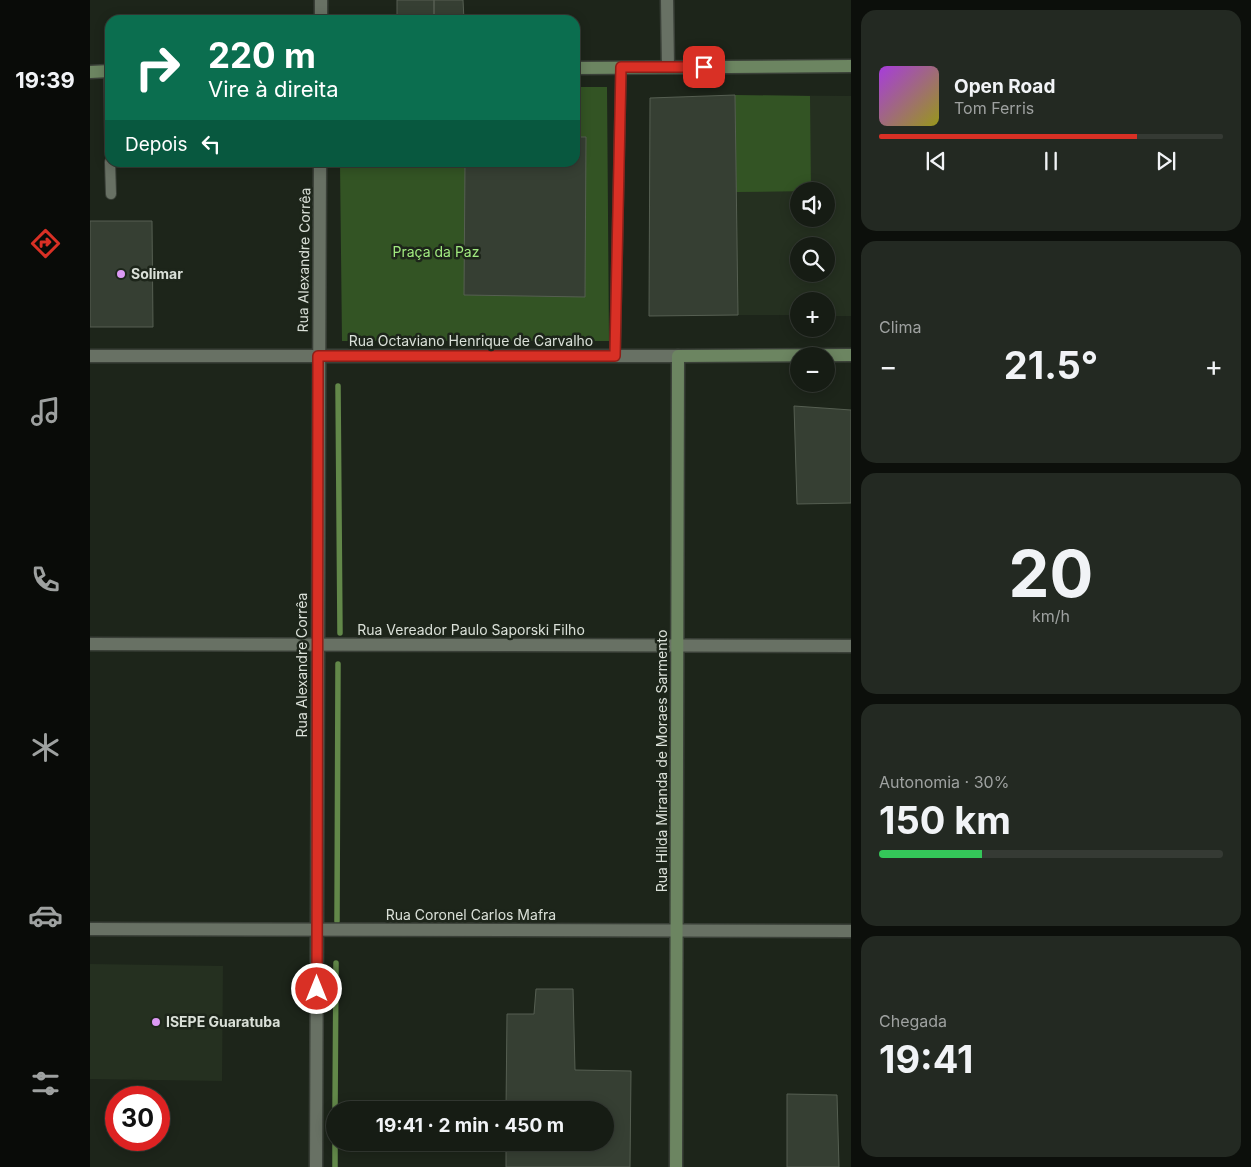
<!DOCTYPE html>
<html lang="pt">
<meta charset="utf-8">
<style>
:root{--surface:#161c14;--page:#232922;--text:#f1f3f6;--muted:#9ea1a0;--line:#353a34;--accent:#d93025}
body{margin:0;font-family:Inter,sans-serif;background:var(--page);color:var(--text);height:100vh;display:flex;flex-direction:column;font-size:19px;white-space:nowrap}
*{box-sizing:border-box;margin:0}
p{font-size:16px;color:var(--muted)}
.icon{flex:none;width:28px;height:28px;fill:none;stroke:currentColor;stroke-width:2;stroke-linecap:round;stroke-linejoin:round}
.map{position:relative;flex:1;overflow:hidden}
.sheet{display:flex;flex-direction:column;gap:10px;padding:10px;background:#0c0f0b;width:400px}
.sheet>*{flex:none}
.banner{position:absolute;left:15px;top:15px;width:475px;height:152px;border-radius:15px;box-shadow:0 2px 12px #0003,0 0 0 1px var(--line);background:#0b6e4f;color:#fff;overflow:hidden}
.controls{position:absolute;left:700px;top:182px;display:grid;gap:10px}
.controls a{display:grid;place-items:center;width:45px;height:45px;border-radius:50%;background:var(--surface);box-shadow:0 2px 12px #0003,0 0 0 1px var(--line);font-size:25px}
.speed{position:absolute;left:15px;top:1086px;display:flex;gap:10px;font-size:25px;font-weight:700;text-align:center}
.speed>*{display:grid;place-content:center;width:65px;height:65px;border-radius:50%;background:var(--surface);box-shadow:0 2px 12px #0003,0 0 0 1px var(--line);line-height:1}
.speed .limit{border:8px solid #d22;background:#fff;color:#111}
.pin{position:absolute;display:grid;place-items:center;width:42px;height:42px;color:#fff;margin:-21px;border-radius:10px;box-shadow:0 2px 8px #0006}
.me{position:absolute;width:55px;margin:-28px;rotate:0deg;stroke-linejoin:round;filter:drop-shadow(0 0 4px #0008)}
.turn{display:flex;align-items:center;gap:18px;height:105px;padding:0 20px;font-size:22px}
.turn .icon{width:65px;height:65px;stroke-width:2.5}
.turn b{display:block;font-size:35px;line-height:42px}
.then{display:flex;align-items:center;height:48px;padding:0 20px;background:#0003;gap:10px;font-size:19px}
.big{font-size:38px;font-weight:700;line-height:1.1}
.sheet .widget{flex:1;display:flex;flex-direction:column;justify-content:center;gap:8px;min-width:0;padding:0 18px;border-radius:15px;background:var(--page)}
.sheet .dial{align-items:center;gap:0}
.dial b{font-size:65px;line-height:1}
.song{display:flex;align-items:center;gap:15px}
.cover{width:60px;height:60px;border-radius:8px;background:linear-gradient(135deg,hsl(280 70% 55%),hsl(60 70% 35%))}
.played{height:5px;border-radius:2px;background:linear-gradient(90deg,var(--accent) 75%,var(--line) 75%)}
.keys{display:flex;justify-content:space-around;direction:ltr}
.heat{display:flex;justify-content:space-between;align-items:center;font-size:28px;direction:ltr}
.charge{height:8px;border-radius:4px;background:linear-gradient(90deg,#34c759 30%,var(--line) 0)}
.trip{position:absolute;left:236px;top:1101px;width:288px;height:50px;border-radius:25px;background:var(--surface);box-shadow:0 2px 12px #0003,0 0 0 1px var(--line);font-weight:700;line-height:50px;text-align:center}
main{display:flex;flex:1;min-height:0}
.tab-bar{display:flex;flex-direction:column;width:90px;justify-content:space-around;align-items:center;background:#090b08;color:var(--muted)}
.tab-bar .icon{width:35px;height:35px}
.tab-bar .selected{color:var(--accent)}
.tab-bar b{font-size:22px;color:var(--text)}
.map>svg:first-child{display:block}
</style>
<main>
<nav class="tab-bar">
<b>19:39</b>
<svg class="icon selected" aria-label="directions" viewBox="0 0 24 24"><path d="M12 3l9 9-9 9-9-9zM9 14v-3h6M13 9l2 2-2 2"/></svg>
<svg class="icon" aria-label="music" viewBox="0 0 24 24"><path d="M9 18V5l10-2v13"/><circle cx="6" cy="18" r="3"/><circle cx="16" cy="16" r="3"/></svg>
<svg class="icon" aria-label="phone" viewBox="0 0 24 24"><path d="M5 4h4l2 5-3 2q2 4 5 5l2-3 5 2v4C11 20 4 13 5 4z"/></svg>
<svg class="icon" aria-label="climate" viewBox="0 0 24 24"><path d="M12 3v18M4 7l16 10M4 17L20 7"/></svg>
<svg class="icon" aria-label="car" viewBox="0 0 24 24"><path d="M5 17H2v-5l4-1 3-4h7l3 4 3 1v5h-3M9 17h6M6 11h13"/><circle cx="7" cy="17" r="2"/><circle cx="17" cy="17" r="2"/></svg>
<svg class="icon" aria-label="filters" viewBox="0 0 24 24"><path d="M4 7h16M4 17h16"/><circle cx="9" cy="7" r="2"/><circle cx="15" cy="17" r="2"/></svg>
</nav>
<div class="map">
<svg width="761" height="1167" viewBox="0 0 761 1167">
<rect width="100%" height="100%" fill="#1d251a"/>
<path fill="#253020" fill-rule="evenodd" d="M645,95L761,96V316H736V301H709V315H648ZM709,191H736V219H709ZM709,246H736V274H709Z
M0,964L133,966L132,1081L0,1079Z"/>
<path fill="#335424" d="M485,87H517L519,341H252L250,163L485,162Z
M645,95L720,96L721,191L646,192Z"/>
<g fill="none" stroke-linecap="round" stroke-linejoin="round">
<path stroke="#628849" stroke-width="5.5" d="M248,386L250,633
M247,921L248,664
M245,1110L246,963
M245,1167V1142"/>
</g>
<path fill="#363f33" stroke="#565f52" d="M307,0H344V20H307Z
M344,0H373L374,20H344Z
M645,95L648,315L559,316L560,98Z
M485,137H496L495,297L374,295L375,162H485Z
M0,221H62L63,327H0Z
M704,406L761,410V503L707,504Z
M446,989H483L485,1070L541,1071L540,1167H416V1142H515V1110H416L417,1014H444Z
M697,1094L747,1095L749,1167H697Z"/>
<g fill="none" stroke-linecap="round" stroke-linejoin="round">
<defs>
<path id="lane" d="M19,71L20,145
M20,162L21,194
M525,356L531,67"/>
<path id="street" d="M577,0L578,67
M231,20V0
M0,356H588
M0,644L761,646
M0,929L761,931
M226,1167L230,162"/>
<path id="secondary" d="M485,68L761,66
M0,72L20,71
M586,1167L588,356L761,355"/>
</defs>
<use href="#lane" stroke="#3a4038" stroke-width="12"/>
<use href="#street" stroke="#3a4038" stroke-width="15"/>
<use href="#secondary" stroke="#3a4038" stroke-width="15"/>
<use href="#lane" stroke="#687164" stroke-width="10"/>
<use href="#street" stroke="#687164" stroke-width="12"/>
<use href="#secondary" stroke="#6c8561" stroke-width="12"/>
</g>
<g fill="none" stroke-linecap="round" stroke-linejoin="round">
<defs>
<path id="route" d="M227,989L228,356H525L531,67H614"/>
</defs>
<use href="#route" stroke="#8d1f18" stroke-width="12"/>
<use href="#route" stroke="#d93025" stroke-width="9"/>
</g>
<g fill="#dc99f4" stroke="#1d251a" stroke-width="2">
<circle cx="31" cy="274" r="5"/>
<circle cx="66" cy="1022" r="5"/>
</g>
<g text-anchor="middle" stroke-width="5" stroke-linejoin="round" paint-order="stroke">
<g font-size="14" fill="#a0e97f" stroke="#1d251a">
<text x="346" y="257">Praça da Paz</text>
</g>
<g font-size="14" fill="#dae0d8" stroke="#1d251a">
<text transform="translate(214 260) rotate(-89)" y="5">Rua Alexandre Corrêa</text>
<text x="381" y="346">Rua Octaviano Henrique de Carvalho</text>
<text x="381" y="635">Rua Vereador Paulo Saporski Filho</text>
<text transform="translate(212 665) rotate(-90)" y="5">Rua Alexandre Corrêa</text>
<text transform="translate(572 761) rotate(-90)" y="5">Rua Hilda Miranda de Moraes Sarmento</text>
<text x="381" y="920">Rua Coronel Carlos Mafra</text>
</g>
<g font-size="14" font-weight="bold" fill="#dae0d8" stroke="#1d251a" text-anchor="start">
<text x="41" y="279">Solimar</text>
<text x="76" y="1027">ISEPE Guaratuba</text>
</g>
</g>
</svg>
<div class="controls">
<a><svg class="icon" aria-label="sound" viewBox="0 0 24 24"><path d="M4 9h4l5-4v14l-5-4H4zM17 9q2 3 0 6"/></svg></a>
<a><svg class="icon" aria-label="search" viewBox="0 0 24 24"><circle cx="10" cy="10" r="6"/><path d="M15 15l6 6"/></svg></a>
<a>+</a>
<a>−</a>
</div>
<div class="speed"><div class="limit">30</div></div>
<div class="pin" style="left:614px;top:67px;background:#d93025"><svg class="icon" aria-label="arrive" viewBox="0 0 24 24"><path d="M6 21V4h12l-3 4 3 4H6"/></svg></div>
<svg class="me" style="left:227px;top:989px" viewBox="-20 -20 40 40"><circle r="17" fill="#d93025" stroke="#fff" stroke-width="3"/><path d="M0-11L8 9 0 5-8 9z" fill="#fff"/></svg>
<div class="trip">19:41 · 2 min · 450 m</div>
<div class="banner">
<div class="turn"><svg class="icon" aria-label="right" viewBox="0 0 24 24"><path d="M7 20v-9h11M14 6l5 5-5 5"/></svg><div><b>220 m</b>Vire à direita</div></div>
<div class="then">Depois<svg class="icon" aria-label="left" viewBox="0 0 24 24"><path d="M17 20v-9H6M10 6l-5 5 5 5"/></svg></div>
</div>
</div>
<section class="sheet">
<div class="widget">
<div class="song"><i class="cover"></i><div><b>Open Road</b><p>Tom Ferris</p></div></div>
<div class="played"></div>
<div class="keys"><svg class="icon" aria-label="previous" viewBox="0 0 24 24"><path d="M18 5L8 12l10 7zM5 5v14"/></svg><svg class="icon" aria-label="pause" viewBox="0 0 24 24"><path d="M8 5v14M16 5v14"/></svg><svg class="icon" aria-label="next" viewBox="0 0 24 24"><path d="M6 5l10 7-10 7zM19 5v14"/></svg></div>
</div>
<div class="widget"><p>Clima</p>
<div class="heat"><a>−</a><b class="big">21.5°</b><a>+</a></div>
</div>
<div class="widget dial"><b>20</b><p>km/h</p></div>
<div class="widget"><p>Autonomia · 30%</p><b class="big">150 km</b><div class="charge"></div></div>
<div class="widget"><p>Chegada</p><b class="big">19:41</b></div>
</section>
</main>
